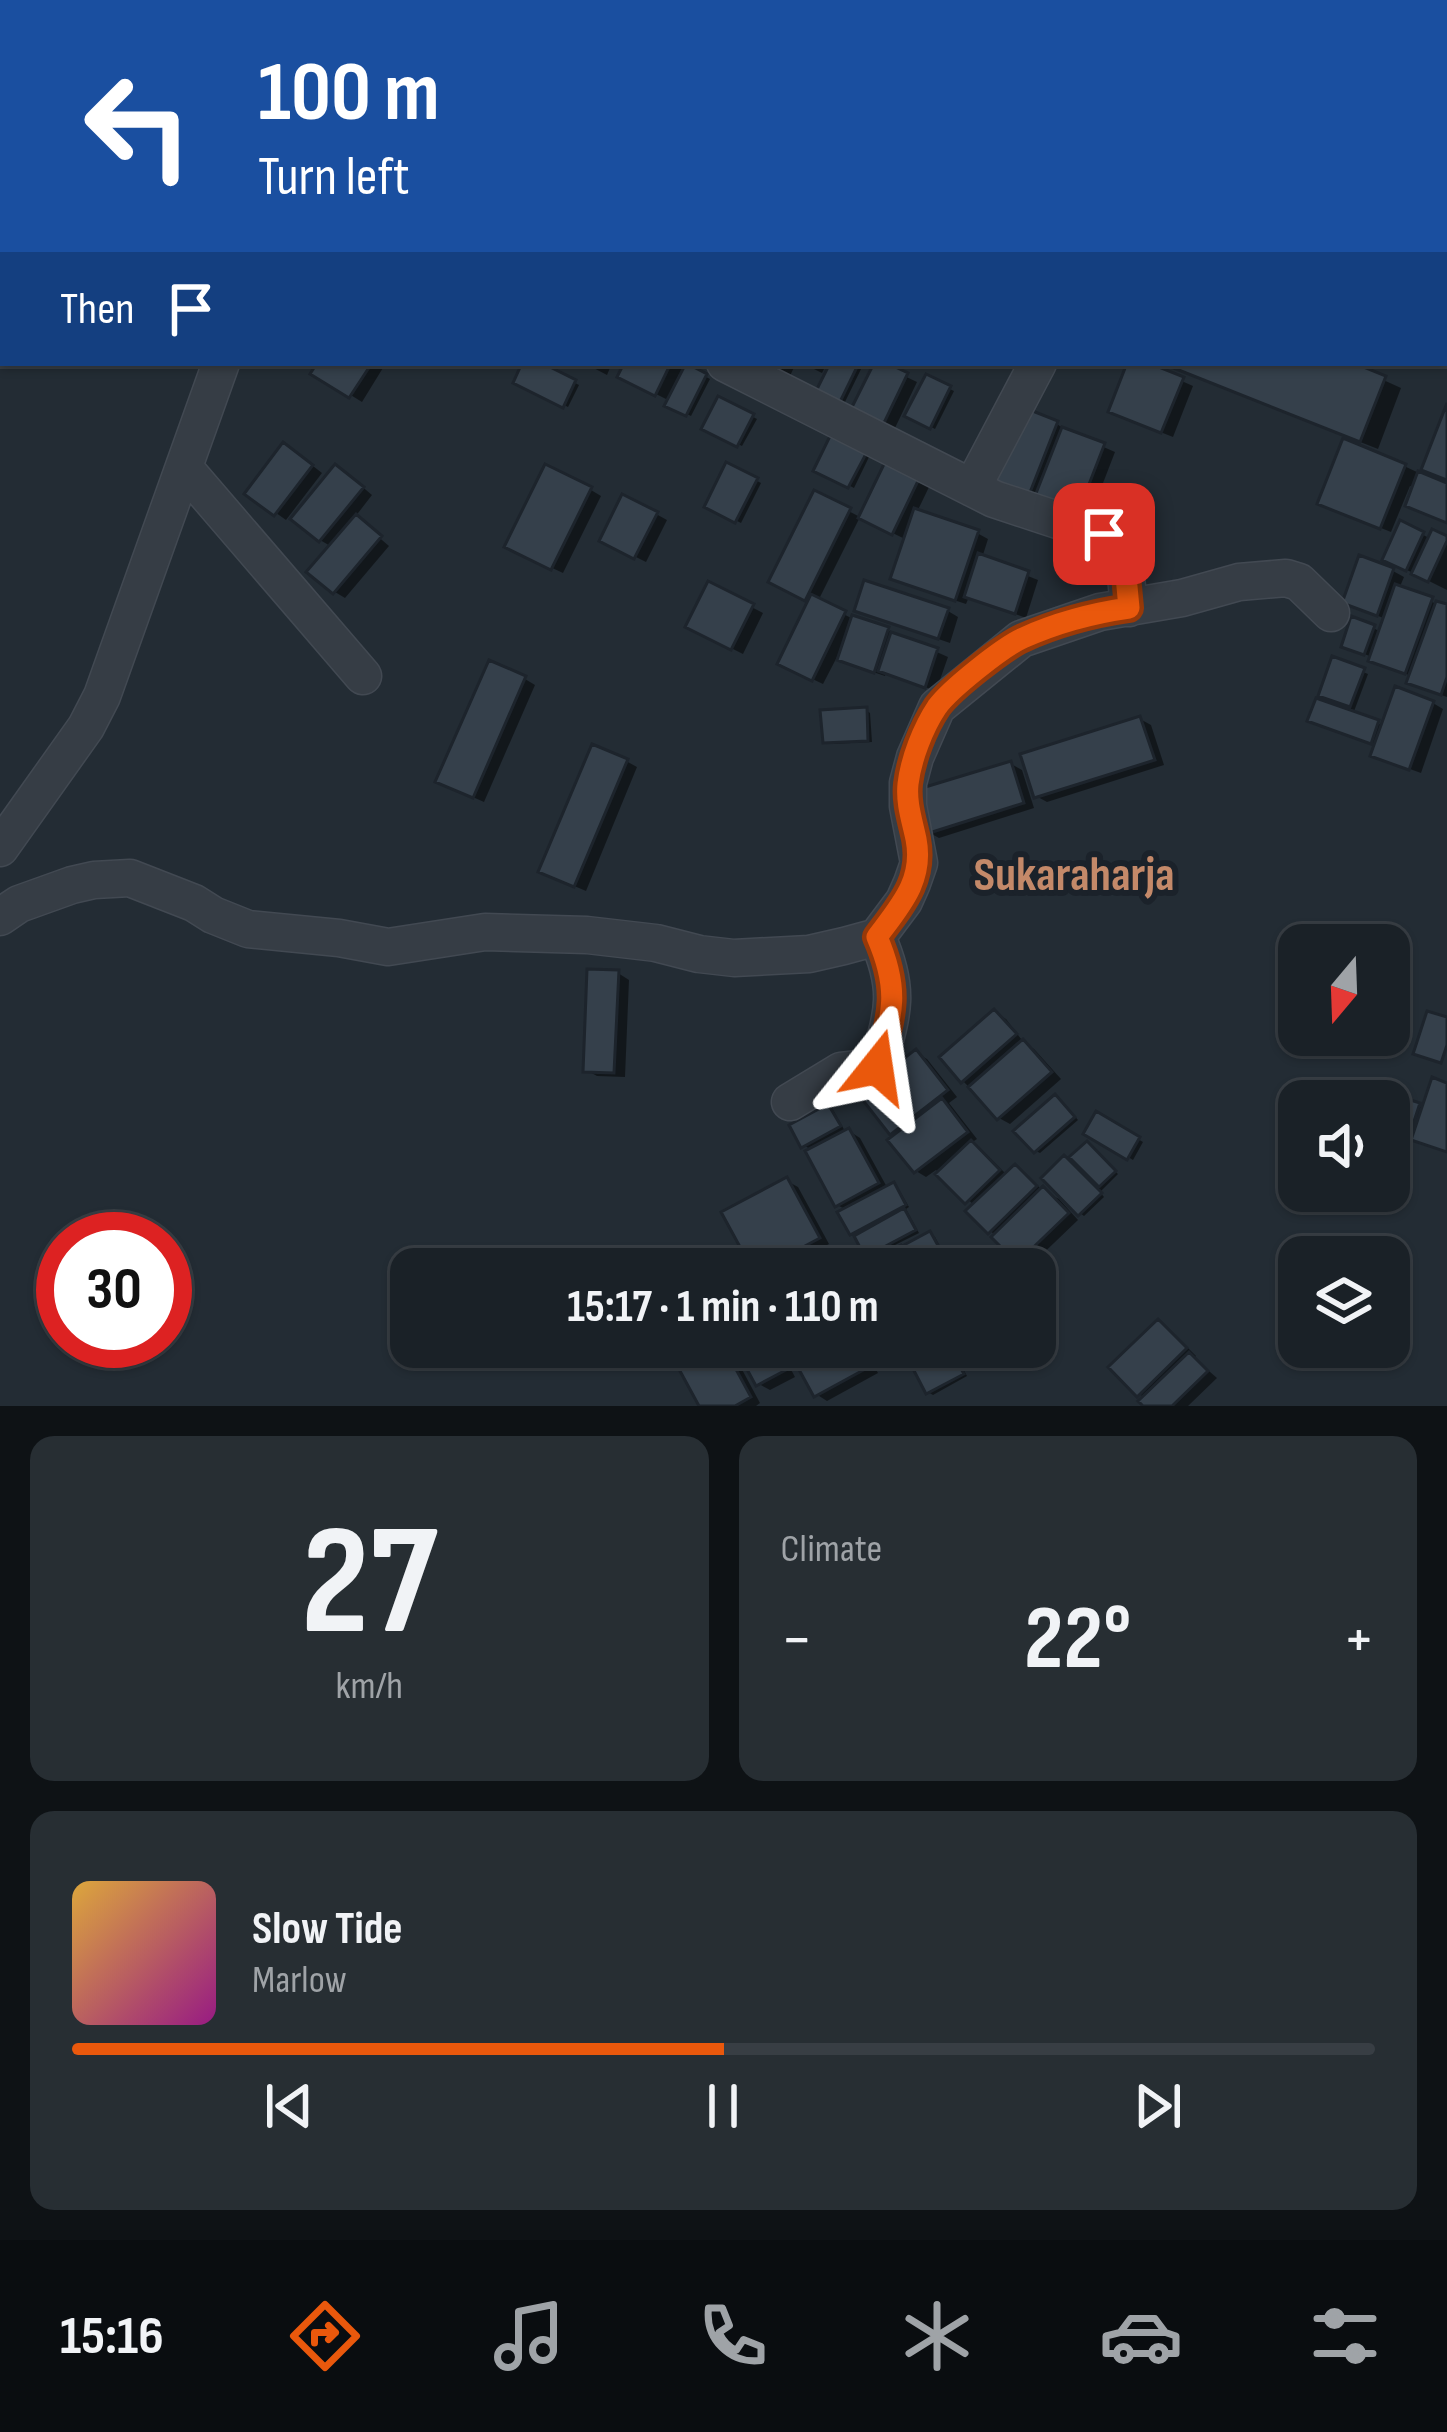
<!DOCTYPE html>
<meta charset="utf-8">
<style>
:root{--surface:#1a2127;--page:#272e33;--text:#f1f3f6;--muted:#9fa3a7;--line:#383e44;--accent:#ea580c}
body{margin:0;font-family:"Sofia Sans Condensed",sans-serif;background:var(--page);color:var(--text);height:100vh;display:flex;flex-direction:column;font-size:45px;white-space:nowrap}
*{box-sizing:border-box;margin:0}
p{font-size:39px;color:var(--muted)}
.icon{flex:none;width:66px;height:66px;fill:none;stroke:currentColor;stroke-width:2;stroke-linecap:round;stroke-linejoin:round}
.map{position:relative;height:1406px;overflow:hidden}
.sheet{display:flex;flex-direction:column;gap:30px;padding:30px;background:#0e1215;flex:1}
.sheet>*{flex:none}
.banner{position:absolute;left:0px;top:0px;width:1449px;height:366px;box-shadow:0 3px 9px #0004,0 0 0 3px var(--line);background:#1a4fa0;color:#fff;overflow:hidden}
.needle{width:78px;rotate:199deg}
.tools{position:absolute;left:1278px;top:924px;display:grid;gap:24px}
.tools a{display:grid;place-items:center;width:132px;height:132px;border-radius:24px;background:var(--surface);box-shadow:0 3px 9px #0004,0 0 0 3px var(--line);font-size:60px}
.speed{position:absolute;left:36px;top:1212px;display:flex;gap:24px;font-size:60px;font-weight:700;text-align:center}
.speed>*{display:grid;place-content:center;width:156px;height:156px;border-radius:50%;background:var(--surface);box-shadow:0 3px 9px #0004,0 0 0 3px var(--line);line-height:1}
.speed .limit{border:18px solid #d22;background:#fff;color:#111}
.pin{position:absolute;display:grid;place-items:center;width:102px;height:102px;color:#fff;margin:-51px;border-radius:24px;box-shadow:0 6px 18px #0006}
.me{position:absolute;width:132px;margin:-66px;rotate:15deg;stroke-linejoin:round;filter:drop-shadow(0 0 9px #0008)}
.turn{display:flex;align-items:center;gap:42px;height:252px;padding:0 60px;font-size:54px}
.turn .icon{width:156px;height:156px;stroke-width:2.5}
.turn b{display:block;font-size:84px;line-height:102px}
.then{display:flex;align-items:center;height:114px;padding:0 60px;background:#0003;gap:24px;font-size:45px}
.big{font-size:90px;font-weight:700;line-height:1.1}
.sheet .widget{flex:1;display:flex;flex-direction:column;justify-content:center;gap:18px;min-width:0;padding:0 42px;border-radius:24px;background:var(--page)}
.sheet .dial{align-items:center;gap:0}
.dial b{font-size:156px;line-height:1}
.song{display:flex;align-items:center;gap:36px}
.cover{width:144px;height:144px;border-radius:18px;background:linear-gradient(135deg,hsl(40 70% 55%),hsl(310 70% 35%))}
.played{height:12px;border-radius:6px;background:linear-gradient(90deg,var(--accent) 50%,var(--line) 50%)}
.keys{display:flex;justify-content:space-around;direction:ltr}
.heat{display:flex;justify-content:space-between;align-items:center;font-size:66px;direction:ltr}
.sheet .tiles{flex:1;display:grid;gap:30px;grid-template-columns:1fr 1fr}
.widget:last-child{grid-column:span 2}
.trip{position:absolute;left:390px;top:1248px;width:666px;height:120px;border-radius:24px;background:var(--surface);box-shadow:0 3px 9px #0004,0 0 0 3px var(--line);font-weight:700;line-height:120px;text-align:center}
.menu{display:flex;height:192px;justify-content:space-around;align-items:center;background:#0a0d10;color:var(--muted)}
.menu .icon{width:84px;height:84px}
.menu .on{color:var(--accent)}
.menu b{font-size:54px;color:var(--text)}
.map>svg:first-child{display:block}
</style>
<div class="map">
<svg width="1447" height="1406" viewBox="0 0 1447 1406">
<rect width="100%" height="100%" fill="#232c34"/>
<path fill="#0007" d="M195,0H222L223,3H195Z
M320,0H379L378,3H319Z
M827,0H863L869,3H826Z
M1013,0H1035L1041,3H1012Z
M1127,0H1187L1186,3H1135Z
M1225,0H1279L1278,3H1232Z
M1433,0L1447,1V55L1446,3H1432Z
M321,363H386L362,402L315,373Z
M526,363H535L579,385L568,407L517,381Z
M584,363H612L607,375Z
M628,363H684L683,365L710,379L691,416L668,405L670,401L632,382Z
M762,363H796L790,376Z
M807,363H827L822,373L806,365Z
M833,363H864L843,406L818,394Z
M877,363L917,382L895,428L855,408Z
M1130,363H1141L1193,386L1173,437L1122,417Z
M1160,363H1346L1401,388L1378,449Z
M927,378L954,391L935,429L908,415Z
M719,400L757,419L742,446L705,428Z
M1057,424L1067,431L1115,452L1088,522L1003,491Z
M832,438L869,457L854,488L817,469Z
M295,452L322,473L286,520L248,493Z
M727,466L761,483L741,523L708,506Z
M887,466L929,487L917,512L977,533L988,539L982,558L1038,580L1026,618L969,597L966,604L905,584L907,540L872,523Z
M1404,466L1447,486V522L1415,488L1410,486L1391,532L1331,508Z
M347,474L372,495L355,517L389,546L345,598L335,592L332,547L320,540Z
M591,490L601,496L563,573L518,552Z
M816,494L860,517L818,601L855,620L887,630L948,657L936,691L886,673L885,676L852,665L837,657L823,684L791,669L810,601L772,581Z
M656,514L667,520L646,562L602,540Z
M1402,524L1431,539H1447V590L1385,559Z
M1393,571L1404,577L1399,589L1447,608V697L1421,688L1412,676L1382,666L1372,657L1349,648L1373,628L1381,632L1386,619L1357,608Z
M709,585L763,613L743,654L699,632Z
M948,611L958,617L950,643L868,615Z
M1334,660L1368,674L1353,714L1384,726L1433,703L1443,709L1421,773L1385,760L1377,744L1311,720Z
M525,679L535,685L484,802L450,787Z
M866,710L870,713L872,742L830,744L826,741Z
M1140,719L1151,725L1164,765L1047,802L1036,796Z
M626,761L637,767L586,891L553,877Z
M1011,764L1022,770L1034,808L939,838L928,832Z
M618,973L629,980L625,1077L597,1076L586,1070Z
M995,1013L1006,1019L1024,1043L1034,1049L1061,1079L1010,1124L999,1118L963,1081Z
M916,1053L927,1059L957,1097L949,1103L977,1139L971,1143L982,1150L1007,1175L1015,1168L1026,1174L1043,1191L1059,1199L1078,1220L1030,1266L1019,1260L997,1236L990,1231L975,1206L936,1170L926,1177L916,1171L895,1138L862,1094Z
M1447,1086V1149L1389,1128V1104L1419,1106L1425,1109Z
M1060,1100L1078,1120L1040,1153L1036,1151Z
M828,1107L833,1110L846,1133L849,1131L860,1138L888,1189L894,1186L898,1188L909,1207L906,1209L919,1233L895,1245L913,1255L930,1234L935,1237L952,1269H870L878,1261L867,1255L857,1236L852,1233L847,1210L837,1205L812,1150L803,1145Z
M1097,1115L1143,1142L1133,1160L1087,1132Z
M1087,1145L1118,1174L1100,1192L1104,1197L1084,1216L1080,1213L1069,1161Z
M787,1181L798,1187L829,1244L783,1269H755Z
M1158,1323L1169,1329L1196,1356L1194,1358L1217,1378L1188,1406H1147L1145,1398L1139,1394Z
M704,1347H730L760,1403L756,1406H703Z
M738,1347H779L795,1377L770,1390L759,1384Z
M790,1347H864L878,1373L827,1401L816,1394L800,1354Z
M914,1347H951L967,1376L933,1395L928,1392L924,1354Z"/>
<path fill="#35404b" stroke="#1d242c" stroke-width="3" d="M317,363H372L349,398L310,374Z
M522,363H542L576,380L563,408L513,383Z
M624,363H671L655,396L617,377Z
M686,363L707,374L686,416L664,406Z
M830,363H859L838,406L814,395Z
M874,363H887L908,373L883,425L851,409Z
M1127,363H1149L1184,377L1161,433L1108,412Z
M1161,363H1354L1386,376L1360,442Z
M926,374L951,386L930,429L904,416Z
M718,396L754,414L737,447L701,429Z
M1447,403V480L1421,470Z
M1020,406L1058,421L1027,500L989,486Z
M1062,427L1105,443L1076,518L1033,501Z
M831,434L867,452L848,488L813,471Z
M1343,438L1406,464L1380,529L1317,504Z
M283,442L313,465L274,516L244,494Z
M726,462L758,478L735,523L704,507Z
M885,462L919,479L892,535L858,518Z
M335,464L364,487L319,542L290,519Z
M545,464L592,487L551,570L504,547Z
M1418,471L1447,483V523L1405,506Z
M814,490L851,508L805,601L768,582Z
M622,494L658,512L634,559L599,541Z
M914,508L979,530L955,601L890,579Z
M356,514L382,536L333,594L306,572Z
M1400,520L1424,532L1406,571L1382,560Z
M1432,529L1447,536V541L1428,582L1411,574Z
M978,553L1029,571L1015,614L964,597Z
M1359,555L1394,568L1377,616L1342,603Z
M864,580L949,608L938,639L854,611Z
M708,581L754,604L731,650L685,627Z
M1395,584L1433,597L1405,674L1368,661Z
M811,594L846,611L812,681L777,664Z
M1436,601L1447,604V677L1441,695L1406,683Z
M852,615L889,627L874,673L837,660Z
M1351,616L1375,625L1364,655L1341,647Z
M891,632L938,648L925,688L878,671Z
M1332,656L1365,668L1350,707L1318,696Z
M489,660L526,676L473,798L435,782Z
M1395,686L1434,701L1409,770L1370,756Z
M1316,698L1379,720L1371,744L1307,721Z
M867,707L868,741L823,743L820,710Z
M1140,716L1155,760L1034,798L1020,754Z
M592,744L628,759L574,887L538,872Z
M1011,761L1024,803L926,834L912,791Z
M587,969L619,970L614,1073L583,1072Z
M994,1009L1017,1034L961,1083L939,1057Z
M1427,1011L1447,1017V1045L1441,1063L1413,1054Z
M1023,1039L1052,1072L997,1120L968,1087Z
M916,1049L948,1090L890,1135L858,1094Z
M1432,1077L1447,1083V1152L1411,1140Z
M1389,1093L1420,1103L1409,1137L1389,1130V1101H1387Z
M1055,1094L1075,1117L1034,1153L1013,1131Z
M942,1098L968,1132L914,1173L887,1140Z
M828,1104L841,1126L801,1148L789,1125Z
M1096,1111L1140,1137L1127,1160L1083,1134Z
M849,1128L879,1183L835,1207L805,1151Z
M971,1140L1000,1170L965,1204L935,1174Z
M1087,1141L1116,1171L1099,1187L1069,1157Z
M1064,1155L1102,1193L1078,1216L1041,1178Z
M1015,1164L1037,1186L988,1234L965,1211Z
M787,1177L820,1238L762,1269H752L721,1212Z
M894,1182L906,1205L850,1235L837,1212Z
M1043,1186L1069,1213L1017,1263L991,1237Z
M904,1208L916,1230L865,1257L854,1236Z
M930,1231L951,1269H917L904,1245Z
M901,1245L914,1269H867L865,1265Z
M1158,1319L1187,1348L1137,1397L1108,1367Z
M697,1347H724L751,1397L735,1406H699L674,1360Z
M735,1347H773L786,1370L756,1386Z
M806,1347H858L869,1367L814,1397L791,1355Z
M930,1347H949L964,1374L926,1394L908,1359Z
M1189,1352L1208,1371L1172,1406H1143L1138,1401Z"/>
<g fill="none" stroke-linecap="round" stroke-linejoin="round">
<defs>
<path id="street" d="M704,0L711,3
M412,3L414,0
M1186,3L1187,0
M1446,316L1447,317
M725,363L994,499L1115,539L1123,545L1129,608
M185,469L363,676
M972,488L1038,363
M0,848L86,727L102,696L221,363
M0,917L19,904L72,885L94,880L130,878L194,903L213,915L248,929L339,938L388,947L485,932L587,935L656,943L699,954L734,958L809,954L844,946L877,937L904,901L912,883L919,863L908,806V783L915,757L937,707L1021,639L1100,612L1182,598L1239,582L1286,578L1299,582L1331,613
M790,1102L841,1071L877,1067C893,1013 901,991 877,937"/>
</defs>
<use href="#street" stroke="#424952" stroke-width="39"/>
<use href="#street" stroke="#363d45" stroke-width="36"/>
</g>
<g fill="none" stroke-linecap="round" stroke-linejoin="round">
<defs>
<path id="route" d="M877,1067C893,1013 900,990 877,937C901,905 924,880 916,839C912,820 906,803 908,784C911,759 923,728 937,707C950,689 1003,647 1023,638C1056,623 1094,613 1129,608L1123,544L1104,534"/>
</defs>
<use href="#route" stroke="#983908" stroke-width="30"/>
<use href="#route" stroke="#ea580c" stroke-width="21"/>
</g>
<g text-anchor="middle" stroke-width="12" stroke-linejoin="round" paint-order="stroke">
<g font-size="48" font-weight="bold" fill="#c48969" stroke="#1b222a">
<text x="1074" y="890">Sukaraharja</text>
</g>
</g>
</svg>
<div class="tools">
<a><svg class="needle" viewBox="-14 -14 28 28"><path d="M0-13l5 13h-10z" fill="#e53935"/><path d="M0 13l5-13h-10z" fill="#9fa3a7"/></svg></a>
<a><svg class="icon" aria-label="sound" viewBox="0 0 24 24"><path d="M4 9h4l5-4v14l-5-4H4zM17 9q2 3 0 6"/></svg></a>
<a><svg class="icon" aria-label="layers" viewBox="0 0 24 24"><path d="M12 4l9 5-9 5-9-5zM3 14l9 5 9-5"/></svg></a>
</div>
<div class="speed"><div class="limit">30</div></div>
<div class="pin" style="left:1104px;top:534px;background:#d93025"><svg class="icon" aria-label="arrive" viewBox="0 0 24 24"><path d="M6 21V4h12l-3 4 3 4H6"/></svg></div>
<svg class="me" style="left:877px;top:1067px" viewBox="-20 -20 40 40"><path d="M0-17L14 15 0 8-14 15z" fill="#ea580c" stroke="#fff" stroke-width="4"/></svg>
<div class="trip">15:17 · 1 min · 110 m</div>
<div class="banner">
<div class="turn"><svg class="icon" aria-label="left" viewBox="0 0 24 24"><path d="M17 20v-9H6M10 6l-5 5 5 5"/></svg><div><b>100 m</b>Turn left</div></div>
<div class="then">Then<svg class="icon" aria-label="arrive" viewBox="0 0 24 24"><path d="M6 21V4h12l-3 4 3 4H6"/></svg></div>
</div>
</div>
<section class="sheet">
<div class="tiles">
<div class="widget dial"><b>27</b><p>km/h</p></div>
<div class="widget"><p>Climate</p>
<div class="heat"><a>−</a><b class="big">22°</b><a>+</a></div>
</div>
<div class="widget">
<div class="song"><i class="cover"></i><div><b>Slow Tide</b><p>Marlow</p></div></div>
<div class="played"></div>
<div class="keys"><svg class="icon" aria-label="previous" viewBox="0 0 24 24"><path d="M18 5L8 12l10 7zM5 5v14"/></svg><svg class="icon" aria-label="pause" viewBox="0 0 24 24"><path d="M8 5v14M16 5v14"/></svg><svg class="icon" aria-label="next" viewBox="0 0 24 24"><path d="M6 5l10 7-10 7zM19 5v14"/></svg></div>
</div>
</div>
</section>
<nav class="menu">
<b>15:16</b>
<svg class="icon on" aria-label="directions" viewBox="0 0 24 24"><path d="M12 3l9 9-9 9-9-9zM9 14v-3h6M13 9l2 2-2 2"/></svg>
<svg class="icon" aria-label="music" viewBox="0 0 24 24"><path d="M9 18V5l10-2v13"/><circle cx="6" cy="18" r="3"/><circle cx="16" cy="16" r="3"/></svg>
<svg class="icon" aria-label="phone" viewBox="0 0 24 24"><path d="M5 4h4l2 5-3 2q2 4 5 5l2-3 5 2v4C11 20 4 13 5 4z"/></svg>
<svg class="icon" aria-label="climate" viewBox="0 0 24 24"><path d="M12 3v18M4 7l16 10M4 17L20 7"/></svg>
<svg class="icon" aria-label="car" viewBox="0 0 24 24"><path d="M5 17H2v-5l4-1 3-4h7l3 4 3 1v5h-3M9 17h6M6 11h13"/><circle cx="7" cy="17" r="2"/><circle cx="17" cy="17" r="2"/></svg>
<svg class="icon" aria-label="filters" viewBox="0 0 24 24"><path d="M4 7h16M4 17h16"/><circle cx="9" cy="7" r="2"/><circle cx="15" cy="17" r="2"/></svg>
</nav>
